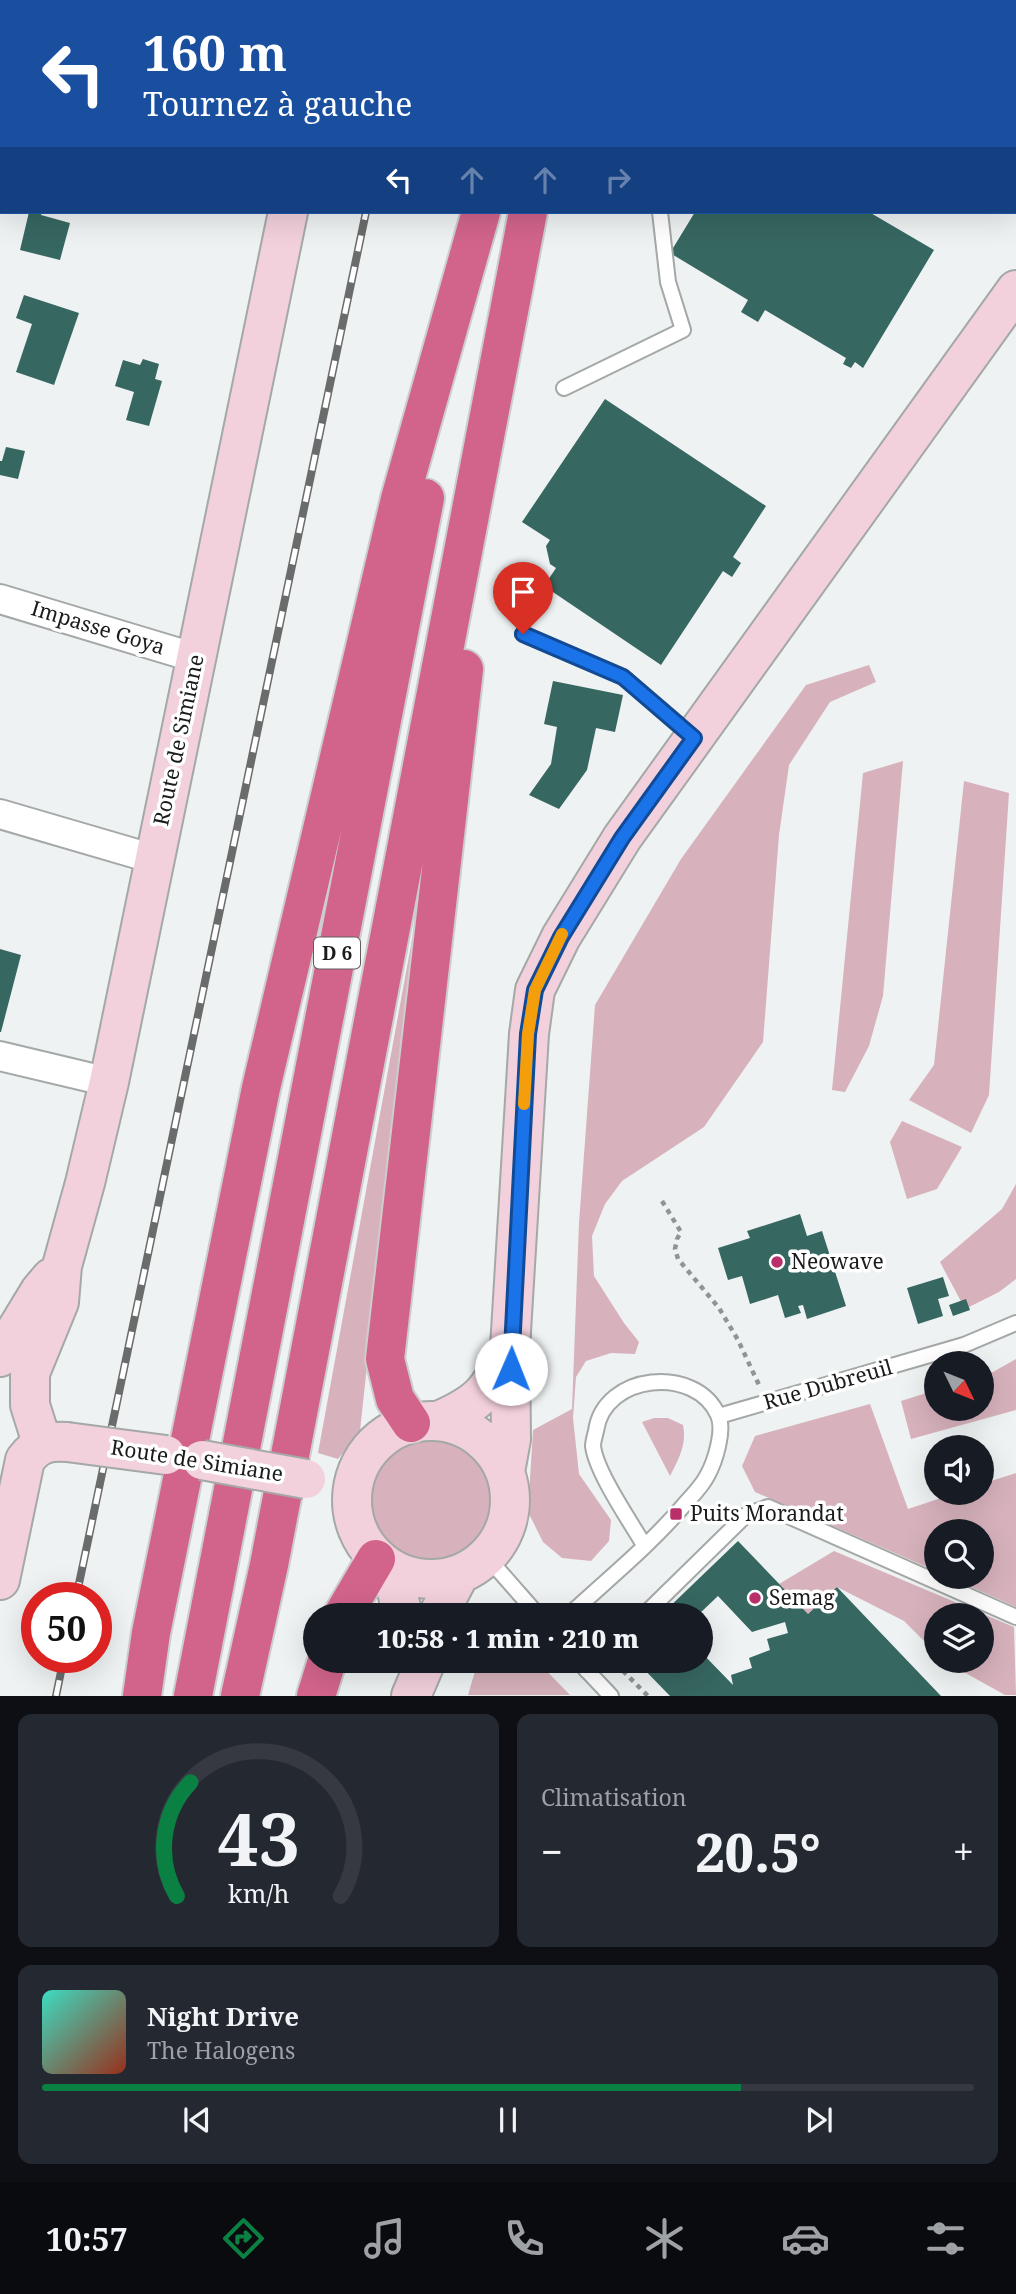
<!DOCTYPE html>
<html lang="fr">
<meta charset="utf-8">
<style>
:root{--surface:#171b24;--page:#242831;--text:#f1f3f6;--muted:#9ea1a6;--line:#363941;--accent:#0b8043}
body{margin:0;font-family:"Noto Serif",serif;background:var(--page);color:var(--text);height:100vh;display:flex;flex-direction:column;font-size:26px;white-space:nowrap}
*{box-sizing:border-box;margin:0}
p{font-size:23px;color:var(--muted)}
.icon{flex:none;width:38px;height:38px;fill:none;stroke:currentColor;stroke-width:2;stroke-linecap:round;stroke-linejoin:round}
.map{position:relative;height:1696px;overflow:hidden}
.details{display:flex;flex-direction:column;gap:18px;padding:18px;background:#0d0f14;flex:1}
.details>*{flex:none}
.banner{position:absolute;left:0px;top:0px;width:1017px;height:214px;box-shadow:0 7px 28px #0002;background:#1a4fa0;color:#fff;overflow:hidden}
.needle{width:46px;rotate:133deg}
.tools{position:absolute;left:924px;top:1351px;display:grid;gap:14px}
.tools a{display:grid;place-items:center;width:70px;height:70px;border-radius:50%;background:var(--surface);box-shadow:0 7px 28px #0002;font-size:35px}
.speed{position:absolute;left:21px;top:1582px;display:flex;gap:14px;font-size:35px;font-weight:700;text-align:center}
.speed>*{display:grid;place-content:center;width:91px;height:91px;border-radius:50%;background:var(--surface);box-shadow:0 7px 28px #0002;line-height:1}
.speed .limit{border:10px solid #d22;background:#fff;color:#111}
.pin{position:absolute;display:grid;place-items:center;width:60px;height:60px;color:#fff;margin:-72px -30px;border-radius:50% 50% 50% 0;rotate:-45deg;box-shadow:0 0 7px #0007}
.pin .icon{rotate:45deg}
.me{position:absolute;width:77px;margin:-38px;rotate:1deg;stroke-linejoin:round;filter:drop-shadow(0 0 5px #0008)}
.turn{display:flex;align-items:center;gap:24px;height:147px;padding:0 28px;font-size:32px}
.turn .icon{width:91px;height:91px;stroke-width:2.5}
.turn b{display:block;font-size:49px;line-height:60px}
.lanes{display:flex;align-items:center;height:66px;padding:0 28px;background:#0003;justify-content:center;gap:35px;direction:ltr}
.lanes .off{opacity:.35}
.big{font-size:52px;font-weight:800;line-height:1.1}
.details .tile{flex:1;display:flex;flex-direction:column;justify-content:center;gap:10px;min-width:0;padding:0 24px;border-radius:14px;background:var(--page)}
.details .dial{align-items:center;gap:0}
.dial svg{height:182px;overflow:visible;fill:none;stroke:var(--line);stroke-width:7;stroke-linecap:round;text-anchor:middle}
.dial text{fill:var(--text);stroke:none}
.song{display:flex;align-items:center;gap:21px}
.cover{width:84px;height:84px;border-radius:10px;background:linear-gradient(135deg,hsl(170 70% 55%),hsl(10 70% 35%))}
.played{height:7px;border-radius:4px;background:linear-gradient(90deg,var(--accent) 75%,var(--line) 75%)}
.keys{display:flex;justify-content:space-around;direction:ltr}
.heat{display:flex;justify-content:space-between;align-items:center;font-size:38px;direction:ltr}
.details .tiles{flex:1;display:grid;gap:18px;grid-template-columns:1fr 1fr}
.tile:last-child{grid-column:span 2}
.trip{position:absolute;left:303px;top:1603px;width:410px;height:70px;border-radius:35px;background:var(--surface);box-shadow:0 7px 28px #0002;font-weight:800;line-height:70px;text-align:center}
.tab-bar{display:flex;height:112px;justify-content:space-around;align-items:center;background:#090b0e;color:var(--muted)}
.tab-bar .icon{width:49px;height:49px}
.tab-bar .current{color:var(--accent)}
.tab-bar b{font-size:32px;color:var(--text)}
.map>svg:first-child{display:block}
</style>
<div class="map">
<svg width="1016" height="1696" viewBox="0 0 1016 1696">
<rect width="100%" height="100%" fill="#eef2f2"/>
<path fill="#d7b2bc" d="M869,665L876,682L830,702L789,765L779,835L763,1042L704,1127L622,1181L605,1204L592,1236L594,1276L624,1323L639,1342L635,1354L611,1353L586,1361L576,1377L573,1418L579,1474L611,1520L609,1541L591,1561L562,1558L543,1542L528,1512L533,1430L572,1409L579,1223L595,1005L681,859L806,685Z
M903,761L883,996L869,1046L845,1092L832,1090L863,773Z
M964,781L1009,793L989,1095L971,1133L909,1100L934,1065Z
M413,934L360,1431L338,1459L318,1453Z
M902,1121L962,1147L937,1189L907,1199L890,1142Z
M1016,1184V1279L999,1292L965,1309L940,1262L1002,1209Z
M1016,1359V1410L911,1439L901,1401L936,1390V1409H982V1376L993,1372Z
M870,1404L908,1509L956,1493H982V1484L1016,1473V1607L949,1577H982V1531H936V1571L755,1492L742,1466L755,1436Z
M654,1418H668L683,1425C687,1444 679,1458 670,1476L642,1422Z
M368 1502a63 63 0 1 1 126 0a63 63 0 1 1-126 0Z
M834,1551L1014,1627L1016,1695H1005L944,1661H982V1615H936V1653L904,1621L837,1587L808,1614L779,1584Z
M478,1661H537L570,1695H468Z"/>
<path fill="#376761" d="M29,212H42L41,215L70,223L60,260L20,250Z
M695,212H869L934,250L863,368L855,362L851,368L843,364L846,358L765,310L758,322L741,312L748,300L670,253Z
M24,295L79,313L54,385L16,372L32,324L16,318Z
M143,359L159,364L155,379L162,381L149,426L126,420L134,392L115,386L123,360L140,365Z
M605,399L766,506L733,557L741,563L732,577L723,571L661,665L544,586L556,568L550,564L546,546L550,540L522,522Z
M6,447L25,451L18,479L0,475V461H2Z
M553,681L623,695L615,732L596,728L587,770L559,809L529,795L551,764L557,727L544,724Z
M0,949L21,955L1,1032H0Z
M800,1214L807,1236L822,1231L846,1306L807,1319L803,1305L798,1306L801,1313L785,1318L778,1295L750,1304L742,1276L728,1280L718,1248L750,1238L747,1231Z
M943,1277L949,1296L938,1299L943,1316L918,1324L907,1288Z
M966,1299L970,1310L953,1316L949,1305Z
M738,1541L808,1614L837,1587L941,1696H670L636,1661H700V1651L733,1685L731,1675L752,1668L749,1658L770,1650L767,1639L788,1633L785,1622L752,1632L718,1596L698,1615H665L663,1613Z"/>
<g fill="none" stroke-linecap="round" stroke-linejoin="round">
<defs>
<path id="lane" d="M738,0L741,2
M794,2L795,0
M853,2L854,0
M564,388L683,330L668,282L660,212
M523,634L623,677L693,737
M719,1416L964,1345L1016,1323
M487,1557L538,1615
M569,1615C608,1579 650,1545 684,1505C692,1496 702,1486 707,1476C715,1462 725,1430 718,1415C696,1365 604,1373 596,1431C595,1435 593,1442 593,1446C596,1472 630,1521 644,1545
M644,1615L746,1515L768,1507L1016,1617
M578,1661L611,1696
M587,1671L598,1661"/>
<path id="street" d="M0,118L2,117
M0,599L196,658
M0,814L154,859
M0,1056L109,1082"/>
<path id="secondary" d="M332,2V0
M0,1357L40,1291L51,1278
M438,1421C483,1402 489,1390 510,1348
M352 1500a79 79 0 1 1 158 0a79 79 0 1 1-158 0Z
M42,1443L30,1405V1373L59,1302L62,1266L85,1183L109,1082L288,212
M505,1472L511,1439L510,1348L529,1034L535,990L561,937L622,838L1016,290
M391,1569L403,1615
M0,1580L25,1460C37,1444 47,1441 67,1442
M438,1615L459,1575
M411,1696L426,1661"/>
<path id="highway" d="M529,2V0
M573,2V0
M411,1423L395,1399L385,1359L464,669
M343,1615L376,1559
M142,1696L151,1633L261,1088L400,499L481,212
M193,1696L425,498
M240,1696L269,1565L528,212
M316,1696L327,1661"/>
</defs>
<use href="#lane" stroke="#a4a8a7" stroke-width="18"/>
<use href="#street" stroke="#a4a8a7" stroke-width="32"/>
<use href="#secondary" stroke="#a4a8a7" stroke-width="42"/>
<use href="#highway" stroke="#cdcdcd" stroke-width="42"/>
<path stroke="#919494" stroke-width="4.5" stroke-dasharray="5 5" stroke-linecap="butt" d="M662,1201L681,1232L677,1239L675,1249L678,1259L719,1308L738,1340L759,1385
M618,1662L624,1672L648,1696"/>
<use href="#lane" stroke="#fff" stroke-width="14"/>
<use href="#street" stroke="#fff" stroke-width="28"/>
<use href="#secondary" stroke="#f2d0dc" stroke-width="38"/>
<use href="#highway" stroke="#d2648b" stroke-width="38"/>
<defs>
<path id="rail" d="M410,2L411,0
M76,1598L366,212
M56,1696L64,1657"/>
</defs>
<use href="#rail" stroke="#6a6c6c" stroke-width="8"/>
<use href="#rail" stroke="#fff" stroke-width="5" stroke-dasharray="16" stroke-linecap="butt"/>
<defs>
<path id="secondary-bridge" d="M67,1442L166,1455
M202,1460L306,1479"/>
</defs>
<use href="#secondary-bridge" stroke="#a4a8a7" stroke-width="42" stroke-linecap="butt"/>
<use href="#secondary-bridge" stroke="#f2d0dc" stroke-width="38"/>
</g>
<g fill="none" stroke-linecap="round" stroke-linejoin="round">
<defs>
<path id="route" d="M511,1369L528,1034L535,990L561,937L622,838L694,738L623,677L523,634"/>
</defs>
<use href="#route" stroke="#114b97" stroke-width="18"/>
<use href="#route" stroke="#1a73e8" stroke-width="12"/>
<path stroke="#f59e0b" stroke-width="12" d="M524,1104L528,1034L535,990L562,934"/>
</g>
<g fill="#b92f69" stroke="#fff" stroke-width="2.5">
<circle cx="777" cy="1262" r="7"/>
<rect x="669" y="1507" width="14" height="14" rx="3.5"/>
<circle cx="755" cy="1598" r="7"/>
</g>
<g text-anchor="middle" stroke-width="7" stroke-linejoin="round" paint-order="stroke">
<rect fill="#fff" stroke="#5f5f5f" stroke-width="2" x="314" y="937.5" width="46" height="31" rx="5"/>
<g font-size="19" font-weight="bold" fill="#1a1b1b">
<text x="337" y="960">D 6</text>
</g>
<g font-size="21" fill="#1a1b1b" stroke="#fff">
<text transform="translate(98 628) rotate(17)" y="7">Impasse Goya</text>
<text transform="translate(179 740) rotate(-78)" y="7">Route de Simiane</text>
<text transform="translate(828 1385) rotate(-16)" y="7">Rue Dubreuil</text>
<text transform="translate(197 1461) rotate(9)" y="7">Route de Simiane</text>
</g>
<g font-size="21" fill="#1a1b1b" stroke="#fff" text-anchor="start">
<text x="791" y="1269">Neowave</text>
<text x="690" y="1521">Puits Morandat</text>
<text x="769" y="1605">Semag</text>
</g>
</g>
</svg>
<div class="tools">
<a><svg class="needle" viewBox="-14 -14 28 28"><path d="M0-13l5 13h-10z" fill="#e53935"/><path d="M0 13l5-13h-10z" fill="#9ea1a6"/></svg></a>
<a><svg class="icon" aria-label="sound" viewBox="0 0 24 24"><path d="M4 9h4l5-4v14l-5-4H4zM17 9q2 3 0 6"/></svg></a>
<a><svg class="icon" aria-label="search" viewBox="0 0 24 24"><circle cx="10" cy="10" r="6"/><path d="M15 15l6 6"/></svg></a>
<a><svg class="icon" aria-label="layers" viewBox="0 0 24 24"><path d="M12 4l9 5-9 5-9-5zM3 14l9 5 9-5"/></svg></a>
</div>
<div class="speed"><div class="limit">50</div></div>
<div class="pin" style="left:523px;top:634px;background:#d93025"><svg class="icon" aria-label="arrive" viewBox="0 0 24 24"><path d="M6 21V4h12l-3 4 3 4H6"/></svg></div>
<svg class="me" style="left:511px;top:1369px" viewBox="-20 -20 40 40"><circle r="19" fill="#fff"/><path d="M0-13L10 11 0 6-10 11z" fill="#1a73e8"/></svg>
<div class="trip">10:58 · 1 min · 210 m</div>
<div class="banner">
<div class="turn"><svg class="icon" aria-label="left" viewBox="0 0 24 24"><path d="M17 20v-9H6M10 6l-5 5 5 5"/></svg><div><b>160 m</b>Tournez à gauche</div></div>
<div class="lanes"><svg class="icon" aria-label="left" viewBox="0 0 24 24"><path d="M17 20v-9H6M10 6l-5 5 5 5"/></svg><svg class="icon off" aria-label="ahead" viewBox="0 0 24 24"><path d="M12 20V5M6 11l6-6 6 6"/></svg><svg class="icon off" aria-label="ahead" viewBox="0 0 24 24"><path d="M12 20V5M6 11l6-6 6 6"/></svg><svg class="icon off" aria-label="right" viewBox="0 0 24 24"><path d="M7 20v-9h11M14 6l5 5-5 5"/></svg></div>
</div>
</div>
<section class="details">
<div class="tiles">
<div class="tile dial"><svg viewBox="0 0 100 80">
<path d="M14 69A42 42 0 1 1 86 69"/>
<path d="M14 69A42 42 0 0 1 20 19" stroke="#0b8043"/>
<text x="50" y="56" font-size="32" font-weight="700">43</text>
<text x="50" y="72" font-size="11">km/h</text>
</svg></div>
<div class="tile"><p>Climatisation</p>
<div class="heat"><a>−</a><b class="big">20.5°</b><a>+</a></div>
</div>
<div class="tile">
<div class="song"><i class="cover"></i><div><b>Night Drive</b><p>The Halogens</p></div></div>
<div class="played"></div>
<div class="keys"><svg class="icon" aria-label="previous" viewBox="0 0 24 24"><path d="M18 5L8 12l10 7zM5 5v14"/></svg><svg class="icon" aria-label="pause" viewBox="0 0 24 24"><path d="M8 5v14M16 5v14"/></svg><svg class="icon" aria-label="next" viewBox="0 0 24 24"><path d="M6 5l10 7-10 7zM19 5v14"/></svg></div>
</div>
</div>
</section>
<nav class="tab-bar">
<b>10:57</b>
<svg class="icon current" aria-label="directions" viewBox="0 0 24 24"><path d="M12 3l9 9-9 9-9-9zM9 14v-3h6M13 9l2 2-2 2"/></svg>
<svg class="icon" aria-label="music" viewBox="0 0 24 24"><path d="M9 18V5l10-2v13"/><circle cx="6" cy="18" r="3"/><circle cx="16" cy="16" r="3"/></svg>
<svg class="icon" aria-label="phone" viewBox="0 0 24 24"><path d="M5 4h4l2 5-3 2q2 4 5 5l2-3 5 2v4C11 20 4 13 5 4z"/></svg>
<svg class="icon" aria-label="climate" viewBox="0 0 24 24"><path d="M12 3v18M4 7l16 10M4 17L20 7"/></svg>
<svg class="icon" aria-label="car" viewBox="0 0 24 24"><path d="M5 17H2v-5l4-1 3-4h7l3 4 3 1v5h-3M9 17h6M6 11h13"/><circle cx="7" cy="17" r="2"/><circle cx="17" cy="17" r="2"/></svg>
<svg class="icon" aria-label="filters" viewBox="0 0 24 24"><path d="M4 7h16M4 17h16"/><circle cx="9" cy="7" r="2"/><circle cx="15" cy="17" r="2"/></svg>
</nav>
